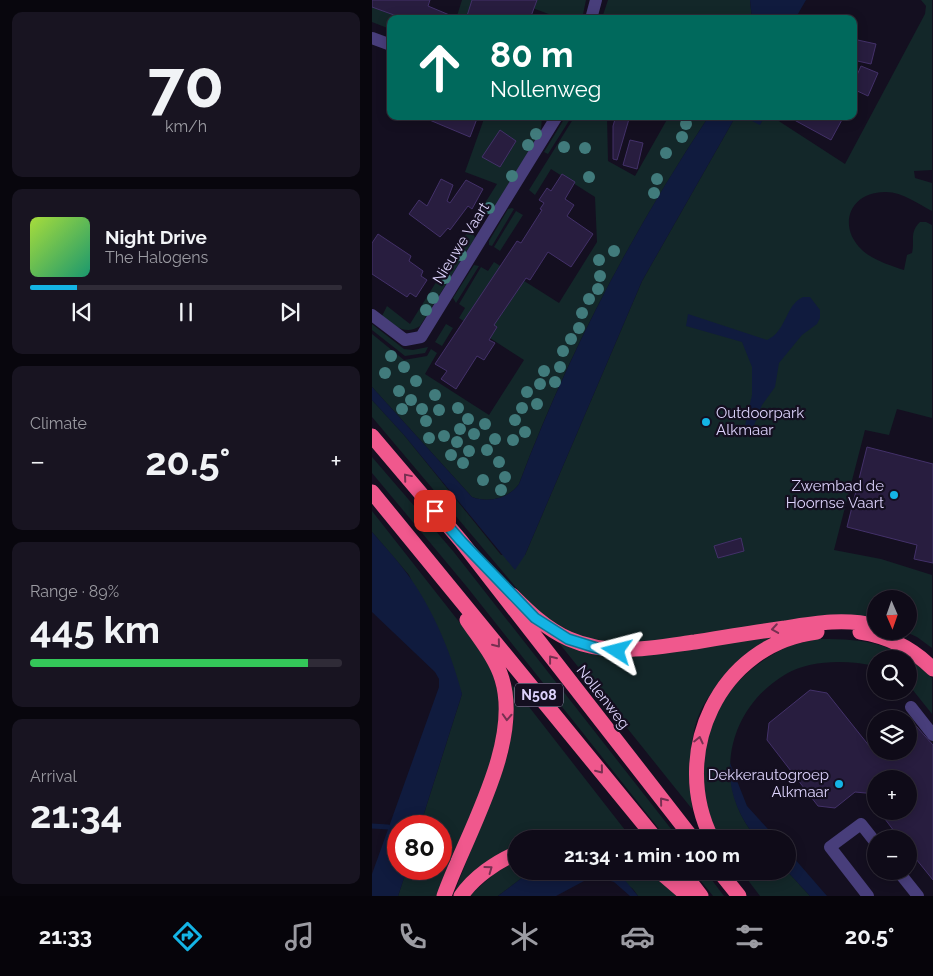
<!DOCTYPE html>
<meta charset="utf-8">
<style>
:root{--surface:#0f0b18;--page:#181421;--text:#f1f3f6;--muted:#9b9ba2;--line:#2f2b37;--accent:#14b4e5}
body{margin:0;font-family:Raleway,sans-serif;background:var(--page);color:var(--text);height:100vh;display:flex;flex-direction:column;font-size:19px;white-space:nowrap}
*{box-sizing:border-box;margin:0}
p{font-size:16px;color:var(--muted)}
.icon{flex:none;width:28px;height:28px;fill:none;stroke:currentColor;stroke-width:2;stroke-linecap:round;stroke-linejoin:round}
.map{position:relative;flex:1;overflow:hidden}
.drawer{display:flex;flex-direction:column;gap:12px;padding:12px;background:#08060d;width:372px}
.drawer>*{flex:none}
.top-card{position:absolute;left:15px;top:15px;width:470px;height:105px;border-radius:10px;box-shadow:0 2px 12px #0003,0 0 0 1px var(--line);background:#00695c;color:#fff;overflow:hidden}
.needle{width:32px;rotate:178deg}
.controls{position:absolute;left:495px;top:590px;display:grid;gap:10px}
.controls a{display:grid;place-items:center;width:50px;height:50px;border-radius:50%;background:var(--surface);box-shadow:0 2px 12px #0003,0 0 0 1px var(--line);font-size:25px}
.speed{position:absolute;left:15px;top:815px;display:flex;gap:10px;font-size:25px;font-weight:700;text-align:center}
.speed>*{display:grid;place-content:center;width:65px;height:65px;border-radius:50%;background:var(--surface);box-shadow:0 2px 12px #0003,0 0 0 1px var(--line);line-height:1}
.speed .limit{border:8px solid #d22;background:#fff;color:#111}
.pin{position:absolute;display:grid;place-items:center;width:42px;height:42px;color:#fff;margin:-21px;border-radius:10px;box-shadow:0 2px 8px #0006}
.me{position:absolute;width:55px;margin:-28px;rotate:279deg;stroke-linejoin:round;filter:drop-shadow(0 0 4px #0008)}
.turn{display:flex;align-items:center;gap:18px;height:105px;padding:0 20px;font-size:22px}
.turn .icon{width:65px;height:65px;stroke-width:2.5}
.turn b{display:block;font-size:35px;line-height:42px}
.big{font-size:38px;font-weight:700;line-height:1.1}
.drawer .widget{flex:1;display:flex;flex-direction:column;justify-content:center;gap:8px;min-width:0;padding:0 18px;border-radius:10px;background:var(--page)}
.drawer .dial{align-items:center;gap:0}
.dial b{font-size:65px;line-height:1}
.song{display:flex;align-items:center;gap:15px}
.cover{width:60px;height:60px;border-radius:8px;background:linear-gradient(135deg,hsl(80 70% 55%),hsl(160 70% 35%))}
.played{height:5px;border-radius:2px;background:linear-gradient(90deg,var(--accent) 15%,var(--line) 15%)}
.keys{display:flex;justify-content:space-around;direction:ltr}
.heat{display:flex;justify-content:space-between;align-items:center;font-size:28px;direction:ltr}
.charge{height:8px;border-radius:4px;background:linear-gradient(90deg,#34c759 89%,var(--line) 0)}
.trip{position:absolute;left:136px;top:830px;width:288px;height:50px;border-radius:25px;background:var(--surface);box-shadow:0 2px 12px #0003,0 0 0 1px var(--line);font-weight:700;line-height:50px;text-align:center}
.menu{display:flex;height:80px;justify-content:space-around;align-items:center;background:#06040a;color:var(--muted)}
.menu .icon{width:35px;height:35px}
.menu .on{color:var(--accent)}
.menu b{font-size:22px;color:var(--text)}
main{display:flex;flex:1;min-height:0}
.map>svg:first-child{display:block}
</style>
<main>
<section class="drawer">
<div class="widget dial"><b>70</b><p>km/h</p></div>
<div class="widget">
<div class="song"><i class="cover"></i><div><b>Night Drive</b><p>The Halogens</p></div></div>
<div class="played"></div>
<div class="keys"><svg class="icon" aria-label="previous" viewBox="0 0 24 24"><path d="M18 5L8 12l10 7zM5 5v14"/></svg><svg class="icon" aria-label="pause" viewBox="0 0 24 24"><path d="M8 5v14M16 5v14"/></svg><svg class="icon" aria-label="next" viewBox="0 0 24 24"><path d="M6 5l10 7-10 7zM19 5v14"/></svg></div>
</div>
<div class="widget"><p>Climate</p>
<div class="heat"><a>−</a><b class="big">20.5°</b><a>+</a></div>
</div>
<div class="widget"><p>Range · 89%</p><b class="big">445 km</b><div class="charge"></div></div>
<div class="widget"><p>Arrival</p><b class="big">21:34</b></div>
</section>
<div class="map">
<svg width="561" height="896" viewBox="0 0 561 896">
<rect width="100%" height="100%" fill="#140f20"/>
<path fill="#132729" d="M0,0L35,19H19L18,29L0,22Z
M90,0H214L210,19H190L139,0L133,19H84Z
M236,0H378L380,19H233L230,18Z
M549,0H560V170L542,171L543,178L560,183V211C546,204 531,192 514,192C479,191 464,225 490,250C499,259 519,266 532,270L535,255L540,253C543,240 537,233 548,222H554L560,225V418L525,409L517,435L493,430L462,550L509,559L560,575V648L545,637L532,631H536V599H504V621L263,645C206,642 185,633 147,591L0,417V400L32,435L129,555H153L270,281L361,121L372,117L388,124L393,116H399L473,164L553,14L554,6Z
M113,116H170L169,131L118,214L115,215L108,211L125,184L93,172Z
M194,116H200L176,154L172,152Z
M203,116H235L236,161L263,176L297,116H337C260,233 196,353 147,484C136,499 116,503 100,497L0,387V334L32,360L55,356L59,349L65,353L53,374L117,415L152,360L87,318L93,308L87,304L109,267L116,271L122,262L187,303L225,242L223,197L179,169L163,195L157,190Z
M140,208L142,209L120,246L117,245V241L136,209Z
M144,211L151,215L128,251L122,247Z
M96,231L102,235L103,238L48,326C33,336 22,325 10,316L15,306L38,324Z
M102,265L107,266L84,303L81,298Z
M0,324L32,349L41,350L56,347L53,353L33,356L0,330Z
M74,324L81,328L70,346L63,342Z
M0,457L81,551L307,839H295L95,587L0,473Z
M0,511L110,651L119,668L128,700L124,752L66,896H26L35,869H69V826H48L90,694L37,575L0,532Z
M406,636C375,657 341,680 326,717C316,743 319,782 320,809L187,643L212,652L257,657Z
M448,639C495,639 526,643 560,678V714L536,684V659H504V666C476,660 439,659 414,674C353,710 340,786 385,839H346C313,761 336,684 415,647C425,643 437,641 448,639Z
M140,685L260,839L195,836L145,839V847L97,879L81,896L136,754L142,718L138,691Z
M145,861V871H166L155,874L126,896H97L123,873Z
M238,871H280L307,896H266L261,889Z
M321,871H333L352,896H341Z
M369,871H415L438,896H388Z"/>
<path fill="#101b3e" d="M378,0H434L423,19H380Z
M337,116H393L388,125L372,117L361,121L270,281L153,555L143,570L32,435L0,400V387L100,497C116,503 136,499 147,484C196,354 260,232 337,116Z
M431,297H438L448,310V318L445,324L430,335L407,363L403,387L390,405L381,428L373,426L380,395V367L370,342L314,326L316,314L395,340C415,331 413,305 431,297Z
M0,532C10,544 21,555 30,567C58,602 79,651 90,694L48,826H26V869H35L26,896H0V874L67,687V679L63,672L0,612Z
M358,763L375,806L405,839H385C367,817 356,792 358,763Z
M415,850L455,896H438L415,871Z
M166,871H238L252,879L266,896H258L242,882L228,878L212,881L184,896H126L155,874Z"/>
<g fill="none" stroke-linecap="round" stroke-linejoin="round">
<path stroke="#101b3e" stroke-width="5" d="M0,826L16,827"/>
</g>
<path fill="#281d3f" stroke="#433169" d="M0,0H58L56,6L87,19H33L0,7Z
M100,0H165L158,19H94Z
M481,39L504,44L499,64L481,60Z
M489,66L506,73L496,96L481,89V84Z
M48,116H106L98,137Z
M244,116L257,119L245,160L241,159V126Z
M415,116H472L459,140Z
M128,130L144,141L128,167L110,157Z
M258,140L271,143L265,169L251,165Z
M190,174L203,182L193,199L202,205L195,216L221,234L199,267L176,252L158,280L154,278L122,325L125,327L117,340L123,343L112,360L105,356L84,389L69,379L75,371L63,364L145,241L149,243L170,210L168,209L172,203L167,200L175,188L179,191Z
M69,179L81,185L75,201L78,203L94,180L111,189L100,209L96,206L78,230L76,228L68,237L37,214L47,200L55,206Z
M6,234L39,256L37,261L51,271L49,276L55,280L44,297L38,293L35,297L0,274V243Z
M495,447L561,464V563L542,559L545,545L475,527Z
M369,538L372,551L346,558L342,546Z
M438,690L455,693L502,752L536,751V717L561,745V880L536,849V839H528L507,811H536V779H504V794L483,792L463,808L446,806L395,740L397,723Z"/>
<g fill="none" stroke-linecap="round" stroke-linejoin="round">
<path stroke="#483e7b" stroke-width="12" d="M219,19L224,0
M0,38L19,45
M0,315L33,340L49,337L185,116
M539,707L561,735
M526,871L546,896
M496,896L458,847L489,824L504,843"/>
<path stroke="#f0588d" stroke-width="15" d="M0,436L89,541L321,839
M0,492L284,839
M140,595C157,612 174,629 197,639C238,657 280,648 323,642C353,637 383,632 413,628C444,623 474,618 504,626
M488,632C515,636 541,649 561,669
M340,839C297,754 347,644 445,632
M287,871L316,896
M310,871L329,896
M347,871L367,896
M72,896C94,834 150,744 130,679C124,658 107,638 95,620
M89,896C102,877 124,862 145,853"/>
</g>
<g fill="#417b7c">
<circle cx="314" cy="124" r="6"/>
<circle cx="164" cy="134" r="6"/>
<circle cx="310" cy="137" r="6"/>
<circle cx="156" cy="145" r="6"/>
<circle cx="192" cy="147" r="6"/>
<circle cx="213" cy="148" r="6"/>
<circle cx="294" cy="153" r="6"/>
<circle cx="140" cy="176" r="6"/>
<circle cx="217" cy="177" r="6"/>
<circle cx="285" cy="179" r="6"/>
<circle cx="282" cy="193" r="6"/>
<circle cx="117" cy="208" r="6"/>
<circle cx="242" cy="251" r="6"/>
<circle cx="89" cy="255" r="6"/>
<circle cx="227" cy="260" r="6"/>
<circle cx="228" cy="276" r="6"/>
<circle cx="73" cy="278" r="6"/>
<circle cx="226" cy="289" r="6"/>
<circle cx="61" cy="298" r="6"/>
<circle cx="217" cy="299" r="6"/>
<circle cx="54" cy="310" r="6"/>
<circle cx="210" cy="313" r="6"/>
<circle cx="207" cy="328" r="6"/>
<circle cx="199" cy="339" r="6"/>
<circle cx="191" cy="351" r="6"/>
<circle cx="19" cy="356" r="6"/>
<circle cx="32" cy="367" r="6"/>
<circle cx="188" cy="367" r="6"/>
<circle cx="172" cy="371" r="6"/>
<circle cx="13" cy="373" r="6"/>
<circle cx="44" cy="381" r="6"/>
<circle cx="183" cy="382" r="6"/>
<circle cx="168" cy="384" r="6"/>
<circle cx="27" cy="391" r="6"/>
<circle cx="155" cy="392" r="6"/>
<circle cx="63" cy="395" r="6"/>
<circle cx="39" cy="400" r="6"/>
<circle cx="165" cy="404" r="6"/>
<circle cx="86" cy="408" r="6"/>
<circle cx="150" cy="408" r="6"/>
<circle cx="30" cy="409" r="6"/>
<circle cx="50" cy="409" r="6"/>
<circle cx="67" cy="410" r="6"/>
<circle cx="96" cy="419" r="6"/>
<circle cx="143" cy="420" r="6"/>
<circle cx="54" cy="421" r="6"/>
<circle cx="113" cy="424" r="6"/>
<circle cx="88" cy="429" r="6"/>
<circle cx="153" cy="432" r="6"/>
<circle cx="102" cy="434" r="6"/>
<circle cx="72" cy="436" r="6"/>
<circle cx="57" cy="438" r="6"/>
<circle cx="123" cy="439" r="6"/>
<circle cx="141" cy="440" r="6"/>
<circle cx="85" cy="442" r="6"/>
<circle cx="115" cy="450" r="6"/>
<circle cx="97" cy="451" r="6"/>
<circle cx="79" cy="455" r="6"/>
<circle cx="127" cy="462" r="6"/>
<circle cx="91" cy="463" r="6"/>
<circle cx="133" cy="477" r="6"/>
<circle cx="111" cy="480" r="6"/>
<circle cx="129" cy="490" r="6"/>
</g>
<defs><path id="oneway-chevron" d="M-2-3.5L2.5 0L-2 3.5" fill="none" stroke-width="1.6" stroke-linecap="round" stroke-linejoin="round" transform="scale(1.25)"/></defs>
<g stroke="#773051">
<use href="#oneway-chevron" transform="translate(35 477) rotate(-130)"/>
<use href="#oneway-chevron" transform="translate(403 629) rotate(171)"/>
<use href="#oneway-chevron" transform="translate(125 644) rotate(51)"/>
<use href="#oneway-chevron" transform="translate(180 659) rotate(-128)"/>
<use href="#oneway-chevron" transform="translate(135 717) rotate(93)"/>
<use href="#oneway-chevron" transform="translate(327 740) rotate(-77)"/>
<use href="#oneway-chevron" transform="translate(228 770) rotate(51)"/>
<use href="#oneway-chevron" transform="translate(291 801) rotate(-129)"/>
<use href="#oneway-chevron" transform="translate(117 869) rotate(-36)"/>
</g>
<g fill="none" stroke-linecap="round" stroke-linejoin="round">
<defs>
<path id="route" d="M63,511L89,541L163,618L196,639L228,649L245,651"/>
</defs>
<use href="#route" stroke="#0d7595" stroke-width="12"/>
<use href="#route" stroke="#14b4e5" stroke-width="9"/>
</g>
<g fill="#14b4e5" stroke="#140f20" stroke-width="2">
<circle cx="334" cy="422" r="5"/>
<circle cx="522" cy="495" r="5"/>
<circle cx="467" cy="784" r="5"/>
</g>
<g text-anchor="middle" stroke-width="4.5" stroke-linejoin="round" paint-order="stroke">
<rect fill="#140f20" stroke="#a098b9" stroke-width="1" x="143" y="683.5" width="48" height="23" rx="4"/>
<g font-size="14" font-weight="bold" fill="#dcd2fb">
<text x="167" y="700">N508</text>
</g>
<g font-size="15" fill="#dcd2fb" stroke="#140f20">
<text transform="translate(89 243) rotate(-58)" y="5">Nieuwe Vaart</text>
<text transform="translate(231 697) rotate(52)" y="5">Nollenweg</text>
</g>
<g font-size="15" fill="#dcd2fb" stroke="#140f20" text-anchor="end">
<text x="344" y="418" text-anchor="start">Outdoorpark<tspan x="344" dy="17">Alkmaar</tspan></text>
<text x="512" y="491">Zwembad de<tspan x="512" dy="17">Hoornse Vaart</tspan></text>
<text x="457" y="780">Dekkerautogroep<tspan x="457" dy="17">Alkmaar</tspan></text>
</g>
</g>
</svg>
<div class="controls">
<a><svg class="needle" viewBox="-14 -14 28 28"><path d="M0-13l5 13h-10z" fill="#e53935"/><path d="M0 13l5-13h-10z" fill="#9b9ba2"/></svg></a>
<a><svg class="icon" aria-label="search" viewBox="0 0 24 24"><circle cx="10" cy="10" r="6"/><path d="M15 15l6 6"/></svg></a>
<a><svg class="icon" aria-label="layers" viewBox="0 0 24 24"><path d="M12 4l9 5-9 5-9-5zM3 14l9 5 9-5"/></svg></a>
<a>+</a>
<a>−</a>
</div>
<div class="speed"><div class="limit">80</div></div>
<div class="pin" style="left:63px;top:511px;background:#d93025"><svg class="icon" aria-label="arrive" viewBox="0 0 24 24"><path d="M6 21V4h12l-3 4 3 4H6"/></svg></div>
<svg class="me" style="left:245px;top:651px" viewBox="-20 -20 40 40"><path d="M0-17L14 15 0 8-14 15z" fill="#14b4e5" stroke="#fff" stroke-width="4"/></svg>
<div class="trip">21:34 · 1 min · 100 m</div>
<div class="top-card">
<div class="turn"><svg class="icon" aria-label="ahead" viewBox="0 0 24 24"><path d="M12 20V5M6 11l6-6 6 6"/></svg><div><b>80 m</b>Nollenweg</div></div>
</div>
</div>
</main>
<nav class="menu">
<b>21:33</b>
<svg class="icon on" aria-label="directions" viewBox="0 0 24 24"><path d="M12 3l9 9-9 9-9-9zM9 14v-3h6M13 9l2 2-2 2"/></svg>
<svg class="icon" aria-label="music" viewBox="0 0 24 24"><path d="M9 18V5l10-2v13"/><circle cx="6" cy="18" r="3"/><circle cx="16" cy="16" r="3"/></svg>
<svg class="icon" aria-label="phone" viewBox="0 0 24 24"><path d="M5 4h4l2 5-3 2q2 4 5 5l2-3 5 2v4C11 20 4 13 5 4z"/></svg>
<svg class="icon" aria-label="climate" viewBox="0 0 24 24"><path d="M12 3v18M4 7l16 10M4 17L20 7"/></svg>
<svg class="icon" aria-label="car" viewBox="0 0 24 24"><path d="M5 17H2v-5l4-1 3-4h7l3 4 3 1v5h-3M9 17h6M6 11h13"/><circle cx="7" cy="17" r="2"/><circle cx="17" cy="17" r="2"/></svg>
<svg class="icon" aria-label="filters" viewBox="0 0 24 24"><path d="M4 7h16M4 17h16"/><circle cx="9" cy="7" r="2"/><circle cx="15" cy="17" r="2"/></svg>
<b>20.5°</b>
</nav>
